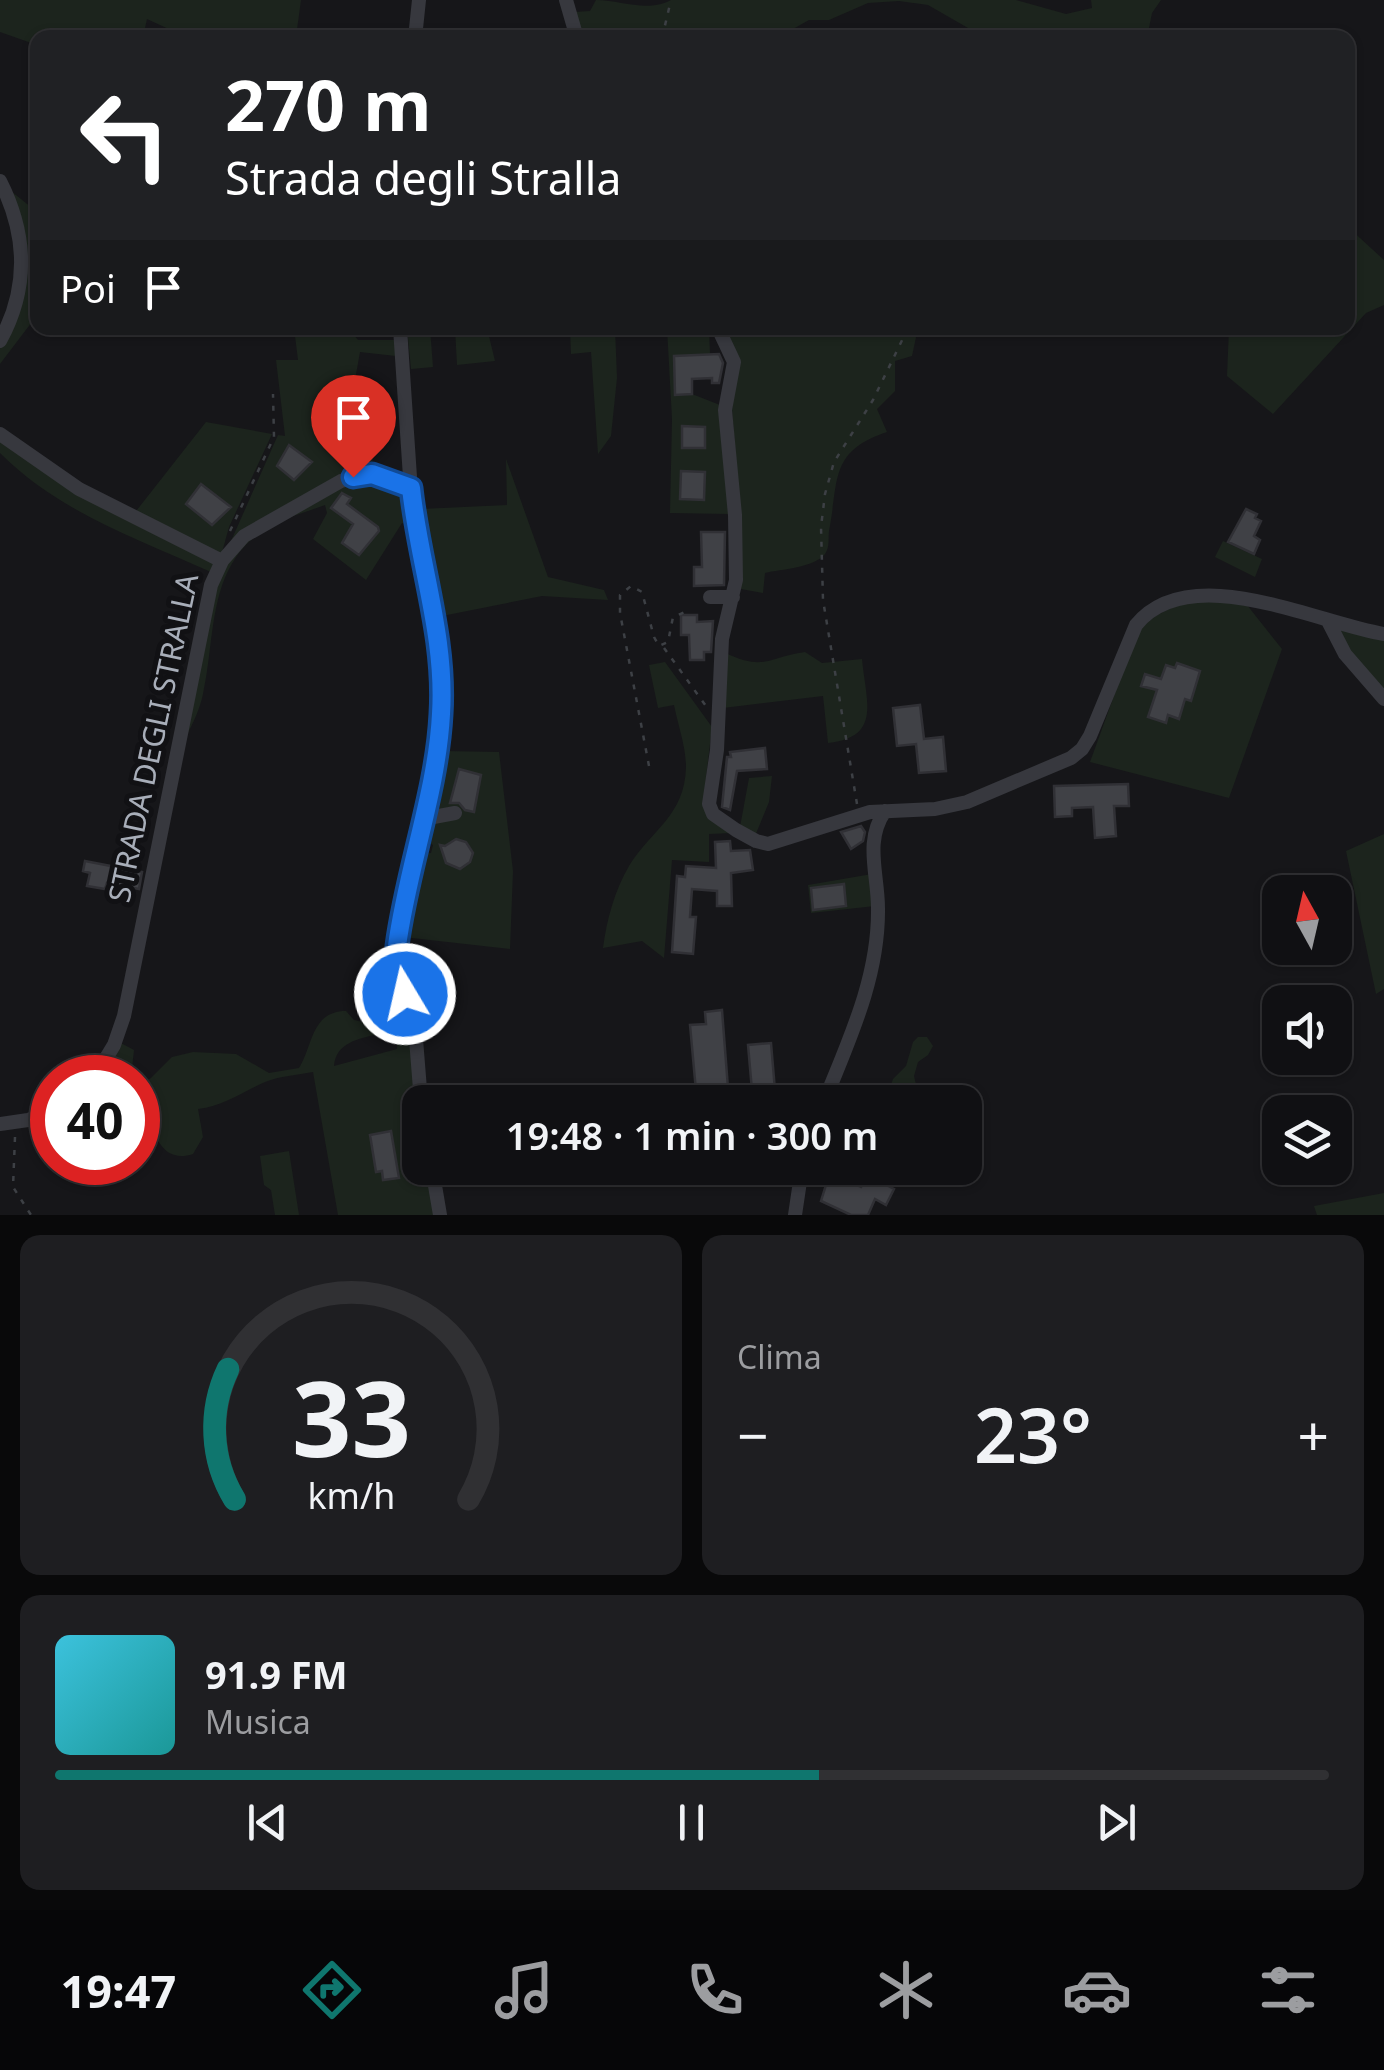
<!DOCTYPE html>
<html lang="it">
<meta charset="utf-8">
<style>
:root{--surface:#101013;--page:#1e1e21;--text:#f1f3f6;--muted:#9c9da0;--line:#303033;--accent:#0f766e}
body{margin:0;font-family:"Noto Sans",sans-serif;background:var(--page);color:var(--text);height:100vh;display:flex;flex-direction:column;font-size:38px;white-space:nowrap}
*{box-sizing:border-box;margin:0}
p{font-size:32px;color:var(--muted)}
.icon{flex:none;width:55px;height:55px;fill:none;stroke:currentColor;stroke-width:2;stroke-linecap:round;stroke-linejoin:round}
.map{position:relative;height:1215px;overflow:hidden}
.drawer{display:flex;flex-direction:column;gap:20px;padding:20px;background:#09090a;flex:1}
.drawer>*{flex:none}
.guide{position:absolute;left:30px;top:30px;width:1325px;height:305px;border-radius:20px;box-shadow:0 2px 8px #0004,0 0 0 2px var(--line);background:#202124;color:#fff;overflow:hidden}
.needle{width:65px;rotate:352deg}
.fabs{position:absolute;left:1262px;top:875px;display:grid;gap:20px}
.fabs a{display:grid;place-items:center;width:90px;height:90px;border-radius:20px;background:var(--surface);box-shadow:0 2px 8px #0004,0 0 0 2px var(--line);font-size:50px}
.speed{position:absolute;left:30px;top:1055px;display:flex;gap:20px;font-size:50px;font-weight:700;text-align:center}
.speed>*{display:grid;place-content:center;width:130px;height:130px;border-radius:50%;background:var(--surface);box-shadow:0 2px 8px #0004,0 0 0 2px var(--line);line-height:1}
.speed .limit{border:15px solid #d22;background:#fff;color:#111}
.pin{position:absolute;display:grid;place-items:center;width:85px;height:85px;color:#fff;margin:-102px -42px;border-radius:50% 50% 50% 0;rotate:-45deg;box-shadow:0 0 10px #0007}
.pin .icon{rotate:45deg}
.me{position:absolute;width:110px;margin:-55px;rotate:351deg;stroke-linejoin:round;filter:drop-shadow(0 0 8px #0008)}
.turn{display:flex;align-items:center;gap:35px;height:210px;padding:0 30px;font-size:45px}
.turn .icon{width:130px;height:130px;stroke-width:2.5}
.turn b{display:block;font-size:70px;line-height:85px}
.then{display:flex;align-items:center;height:95px;padding:0 30px;background:#0003;gap:20px;font-size:38px}
.big{font-size:75px;font-weight:600;line-height:1.1}
.drawer .widget{flex:1;display:flex;flex-direction:column;justify-content:center;gap:15px;min-width:0;padding:0 35px;border-radius:20px;background:var(--page)}
.drawer .dial{align-items:center;gap:0}
.dial svg{height:260px;overflow:visible;fill:none;stroke:var(--line);stroke-width:7;stroke-linecap:round;text-anchor:middle}
.dial text{fill:var(--text);stroke:none}
.song{display:flex;align-items:center;gap:30px}
.cover{width:120px;height:120px;border-radius:15px;background:linear-gradient(135deg,hsl(190 70% 55%),hsl(180 70% 35%))}
.played{height:10px;border-radius:5px;background:linear-gradient(90deg,var(--accent) 60%,var(--line) 60%)}
.keys{display:flex;justify-content:space-around;direction:ltr}
.heat{display:flex;justify-content:space-between;align-items:center;font-size:55px;direction:ltr}
.drawer .tiles{flex:1;display:grid;gap:20px;grid-template-columns:1fr 1fr}
.widget:last-child{grid-column:span 2}
.trip{position:absolute;left:402px;top:1085px;width:580px;height:100px;border-radius:20px;background:var(--surface);box-shadow:0 2px 8px #0004,0 0 0 2px var(--line);font-weight:600;line-height:100px;text-align:center}
.dock{display:flex;height:160px;justify-content:space-around;align-items:center;background:#060608;color:var(--muted)}
.dock .icon{width:70px;height:70px}
.dock .on{color:var(--accent)}
.dock b{font-size:45px;color:var(--text)}
.map>svg:first-child{display:block}
</style>
<div class="map">
<svg width="1384" height="1215" viewBox="0 0 1384 1215">
<rect width="100%" height="100%" fill="#161619"/>
<path fill="#1c241d" d="M0,0H301L296,37H186L147,19L143,37L38,38L37,45L0,32Z
M596,0C621,0 647,13 671,0H1016L1066,14L1092,8L1091,0H1161L1152,13L1147,38L970,37L975,32L928,5L899,1L868,3L829,20H809L793,29L708,28L657,38L583,37L575,12L590,11Z
M6,187L37,212L38,314L0,364V347L23,293Z
M1348,227L1384,260V305L1366,313L1273,414L1227,376L1229,328H1348Z
M294,328H348L358,340H395L396,356L360,352L343,447L373,459L369,471L227,550L278,435L285,436L276,360H298Z
M407,328H430L433,367L411,369Z
M455,328H487L495,361L457,365Z
M570,328H615L617,378L611,436L598,454L591,352L571,354Z
M667,328H709L710,354L674,356L675,394H692L720,405L729,514L670,513L672,419Z
M724,328H918L912,356L895,361V391L877,409L887,432C829,451 839,481 829,531C828,539 830,547 825,554C814,568 781,569 765,573L763,593L741,589L742,531L732,410L738,356Z
M206,422L272,434L229,527L221,556L133,515Z
M0,437L217,562L211,572C135,538 59,512 0,453Z
M506,459L548,577L604,590L608,600L542,596L442,616L421,509L507,505Z
M371,476L397,485L406,494C419,582 438,653 433,743C427,716 432,692 429,665C424,618 415,572 407,525L402,523L366,580L313,539L327,513L325,505C304,513 279,519 261,532C207,570 216,637 203,694C200,709 193,723 186,737L214,587C220,572 227,558 238,546C251,531 269,527 285,517C312,502 339,477 371,476Z
M1223,541L1262,559L1255,577L1215,557Z
M1197,600L1247,605L1282,649L1229,798L1090,762L1135,638C1149,614 1172,607 1197,600Z
M1337,628L1384,638V692L1357,662Z
M805,652L822,663L862,659C866,702 882,737 828,743L823,696L723,708L725,653C765,671 766,658 805,652Z
M665,662L712,727L704,795L732,833L709,834V862L672,860L664,958L642,941L603,948C607,919 614,892 629,866C651,830 685,816 686,767C686,747 678,725 674,705L658,708L649,665Z
M443,751L499,752L513,871L510,949L403,937L421,854L431,853L433,845L424,839Z
M772,776L769,802L755,836L740,827L749,778Z
M1384,834V989L1376,994L1346,851Z
M872,874L875,906L811,913L808,885Z
M401,1009C419,1055 420,1118 420,1168H423L425,1177L430,1179L436,1215H338L313,1072C297,1075 280,1076 265,1082C242,1092 223,1106 198,1109L203,1137L193,1154C165,1163 156,1140 148,1117L138,1113V1085L151,1078L172,1057L193,1052L236,1054L269,1073L299,1068C313,1046 311,1011 346,1011L354,1020L377,1025L378,1034C359,1039 336,1042 334,1066L397,1049L398,1016Z
M918,1037H927L933,1046L928,1055L918,1062L914,1076L917,1089L903,1094L895,1102H885L893,1079L906,1066L913,1042Z
M119,1042L134,1050L131,1077L99,1078Z
M289,1151L299,1215H275L271,1190L264,1185L260,1156Z
M1384,1193V1215H1317L1314,1206Z"/>
<path fill="#404146" stroke="#303035" stroke-width="2.5" d="M719,354L723,363L719,383H712V378L692,379V394L675,395L674,356Z
M682,426L705,427V448H682Z
M289,445L312,462L294,480L277,466Z
M681,471L705,472L704,500L680,499Z
M201,484L231,507L212,525L186,504Z
M342,493L351,498L347,504L378,527L379,531L359,555L342,543L353,524L331,508Z
M1246,509L1257,514L1255,518L1261,521L1254,536L1260,540L1254,554L1228,542Z
M701,532H725L724,585L694,586V567H702Z
M681,615H697V622L713,621L711,652H704V660H690L689,635H681Z
M1177,663L1200,671L1191,701L1185,699L1179,719L1168,715L1166,723L1148,717L1157,690L1141,686L1145,674L1161,679L1166,665L1175,668Z
M920,705L924,739L943,737L946,771L919,773L916,744L897,746L893,708Z
M765,748L767,769L737,771L730,810L722,807L727,757H731L730,752Z
M459,769L481,775L474,812L465,810L459,803H450Z
M1128,784L1129,806H1114L1116,836L1095,838L1093,807L1072,808V816L1055,817L1054,786Z
M861,826L865,832L863,841L851,849L841,832Z
M456,839L466,842L473,853L470,862L460,869L446,863L440,845L445,846Z
M730,841L731,851L750,850L753,870L731,873L732,906H717V891L692,889L690,917H696L693,954L672,952L677,876L685,877L686,866L716,868L715,842Z
M85,861L142,872L139,889L107,883L105,889L87,886L90,873L83,871Z
M844,884L846,906L813,910L811,888Z
M722,1010L728,1088L696,1091L690,1025L706,1024L705,1012Z
M771,1043L776,1102H753L748,1045Z
M391,1131L399,1178L383,1180L382,1171L376,1172L370,1135Z
M830,1172L861,1187L864,1182L871,1185L875,1179L894,1189L886,1205L875,1199L868,1215H851L821,1201Z"/>
<g fill="none" stroke-linecap="round" stroke-linejoin="round">
<path stroke="#3d4045" stroke-width="2.5" stroke-dasharray="5 8" stroke-linecap="butt" d="M662,38L671,0
M668,38L707,31L742,33
M956,38L976,32L995,38
M230,531L274,437L273,394
M664,648L706,706
M649,766L620,613V595L631,586L642,592L654,637L659,646L668,642L673,617L685,612
M857,804L823,600L821,527L825,494L834,462L873,400L908,328
M15,1137L13,1187L31,1215"/>
<path stroke="#37383e" stroke-width="14" d="M566,0L577,38
M415,38L419,0
M0,181C27,234 29,288 0,341
M400,328L411,492L436,619L441,706L437,751L397,951L399,972L416,1039L421,1102
M718,328L734,362L725,410L735,515L736,580L722,639L717,750L709,804L713,814L736,830L756,841L768,844L870,812L935,809L967,802L1071,758L1082,749L1090,736L1136,625C1190,559 1316,623 1384,634
M0,434L79,489L222,561
M710,597H733
M1328,621L1345,654L1384,699
M423,819L455,813
M94,1078L114,1045L124,1016L211,585L222,561L244,536L341,481L369,473L411,487
M824,1102C849,1040 879,977 878,908C878,874 864,841 885,811
M0,1124L28,1120L52,1111
M432,1168L440,1215
M795,1215L802,1168"/>
</g>
<g fill="none" stroke-linecap="round" stroke-linejoin="round">
<defs>
<path id="route" d="M353,477L372,474L411,488C419,564 446,636 441,714C437,792 407,869 397,946L399,972L405,994"/>
</defs>
<use href="#route" stroke="#114b97" stroke-width="25"/>
<use href="#route" stroke="#1a73e8" stroke-width="18"/>
</g>
<g text-anchor="middle" stroke-width="10" stroke-linejoin="round" paint-order="stroke">
<g font-size="30" fill="#a8aeb9" stroke="#111114">
<text transform="translate(154 738) rotate(-78)" y="10">STRADA DEGLI STRALLA</text>
</g>
</g>
</svg>
<div class="fabs">
<a><svg class="needle" viewBox="-14 -14 28 28"><path d="M0-13l5 13h-10z" fill="#e53935"/><path d="M0 13l5-13h-10z" fill="#9c9da0"/></svg></a>
<a><svg class="icon" aria-label="sound" viewBox="0 0 24 24"><path d="M4 9h4l5-4v14l-5-4H4zM17 9q2 3 0 6"/></svg></a>
<a><svg class="icon" aria-label="layers" viewBox="0 0 24 24"><path d="M12 4l9 5-9 5-9-5zM3 14l9 5 9-5"/></svg></a>
</div>
<div class="speed"><div class="limit">40</div></div>
<div class="pin" style="left:353px;top:477px;background:#d93025"><svg class="icon" aria-label="arrive" viewBox="0 0 24 24"><path d="M6 21V4h12l-3 4 3 4H6"/></svg></div>
<svg class="me" style="left:405px;top:994px" viewBox="-20 -20 40 40"><circle r="17" fill="#1a73e8" stroke="#fff" stroke-width="3"/><path d="M0-11L8 9 0 5-8 9z" fill="#fff"/></svg>
<div class="trip">19:48 · 1 min · 300 m</div>
<div class="guide">
<div class="turn"><svg class="icon" aria-label="left" viewBox="0 0 24 24"><path d="M17 20v-9H6M10 6l-5 5 5 5"/></svg><div><b>270 m</b>Strada degli Stralla</div></div>
<div class="then">Poi<svg class="icon" aria-label="arrive" viewBox="0 0 24 24"><path d="M6 21V4h12l-3 4 3 4H6"/></svg></div>
</div>
</div>
<section class="drawer">
<div class="tiles">
<div class="widget dial"><svg viewBox="0 0 100 80">
<path d="M14 69A42 42 0 1 1 86 69"/>
<path d="M14 69A42 42 0 0 1 12 29" stroke="#0f766e"/>
<text x="50" y="56" font-size="32" font-weight="700">33</text>
<text x="50" y="72" font-size="11">km/h</text>
</svg></div>
<div class="widget"><p>Clima</p>
<div class="heat"><a>−</a><b class="big">23°</b><a>+</a></div>
</div>
<div class="widget">
<div class="song"><i class="cover"></i><div><b>91.9 FM</b><p>Musica</p></div></div>
<div class="played"></div>
<div class="keys"><svg class="icon" aria-label="previous" viewBox="0 0 24 24"><path d="M18 5L8 12l10 7zM5 5v14"/></svg><svg class="icon" aria-label="pause" viewBox="0 0 24 24"><path d="M8 5v14M16 5v14"/></svg><svg class="icon" aria-label="next" viewBox="0 0 24 24"><path d="M6 5l10 7-10 7zM19 5v14"/></svg></div>
</div>
</div>
</section>
<nav class="dock">
<b>19:47</b>
<svg class="icon on" aria-label="directions" viewBox="0 0 24 24"><path d="M12 3l9 9-9 9-9-9zM9 14v-3h6M13 9l2 2-2 2"/></svg>
<svg class="icon" aria-label="music" viewBox="0 0 24 24"><path d="M9 18V5l10-2v13"/><circle cx="6" cy="18" r="3"/><circle cx="16" cy="16" r="3"/></svg>
<svg class="icon" aria-label="phone" viewBox="0 0 24 24"><path d="M5 4h4l2 5-3 2q2 4 5 5l2-3 5 2v4C11 20 4 13 5 4z"/></svg>
<svg class="icon" aria-label="climate" viewBox="0 0 24 24"><path d="M12 3v18M4 7l16 10M4 17L20 7"/></svg>
<svg class="icon" aria-label="car" viewBox="0 0 24 24"><path d="M5 17H2v-5l4-1 3-4h7l3 4 3 1v5h-3M9 17h6M6 11h13"/><circle cx="7" cy="17" r="2"/><circle cx="17" cy="17" r="2"/></svg>
<svg class="icon" aria-label="filters" viewBox="0 0 24 24"><path d="M4 7h16M4 17h16"/><circle cx="9" cy="7" r="2"/><circle cx="15" cy="17" r="2"/></svg>
</nav>
